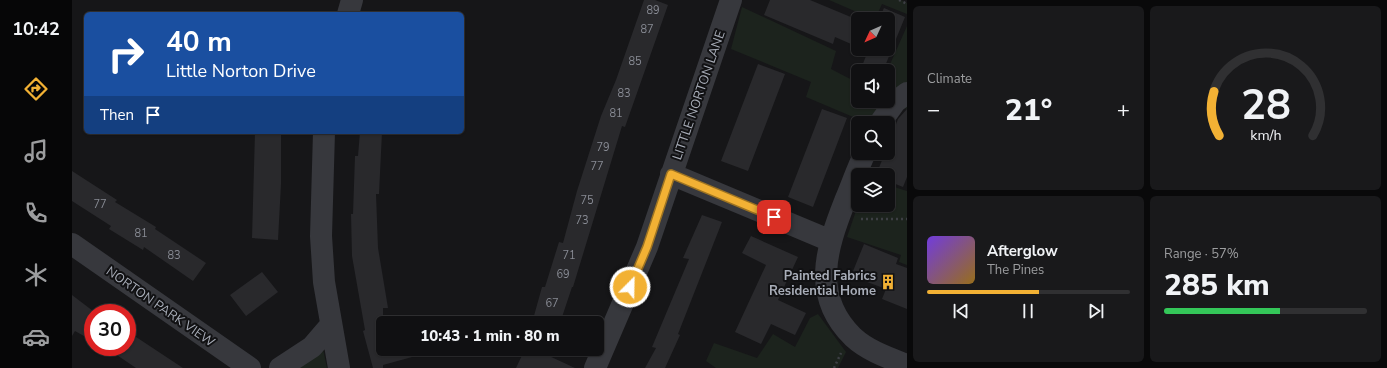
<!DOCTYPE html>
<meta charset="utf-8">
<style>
:root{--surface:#101012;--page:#19191b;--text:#f1f3f6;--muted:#9c9d9f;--line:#303032;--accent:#f2b134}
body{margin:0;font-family:"Nunito Sans",sans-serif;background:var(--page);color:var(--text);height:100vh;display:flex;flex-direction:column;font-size:15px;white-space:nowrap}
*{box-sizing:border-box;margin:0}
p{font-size:13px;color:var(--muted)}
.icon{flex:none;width:22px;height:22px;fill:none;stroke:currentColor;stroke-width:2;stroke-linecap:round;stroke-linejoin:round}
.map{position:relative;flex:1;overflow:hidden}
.details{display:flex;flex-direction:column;gap:6px;padding:6px;background:#09090a;width:480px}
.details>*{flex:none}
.guide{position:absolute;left:12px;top:12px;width:380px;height:122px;border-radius:6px;box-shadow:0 1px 3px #0004,0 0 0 1px var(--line);background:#1a4fa0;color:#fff;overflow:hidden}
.needle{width:26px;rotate:226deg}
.fabs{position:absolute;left:779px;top:12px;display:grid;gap:8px}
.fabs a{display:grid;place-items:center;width:44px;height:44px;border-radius:6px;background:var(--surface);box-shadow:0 1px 3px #0004,0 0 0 1px var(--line);font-size:20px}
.speed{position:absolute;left:12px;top:304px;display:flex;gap:8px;font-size:20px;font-weight:700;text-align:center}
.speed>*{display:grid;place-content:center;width:52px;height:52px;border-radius:50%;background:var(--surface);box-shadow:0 1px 3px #0004,0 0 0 1px var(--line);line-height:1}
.speed .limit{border:6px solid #d22;background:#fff;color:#111}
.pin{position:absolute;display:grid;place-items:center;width:34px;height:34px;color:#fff;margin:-17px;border-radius:8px;box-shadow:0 2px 6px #0006}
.me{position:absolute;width:44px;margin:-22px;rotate:23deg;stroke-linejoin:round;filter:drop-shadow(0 0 3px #0008)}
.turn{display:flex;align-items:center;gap:14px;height:84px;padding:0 16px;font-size:18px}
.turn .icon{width:52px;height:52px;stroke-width:2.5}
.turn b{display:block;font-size:28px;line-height:34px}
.then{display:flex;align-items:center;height:38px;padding:0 16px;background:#0003;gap:8px;font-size:15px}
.big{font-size:30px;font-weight:800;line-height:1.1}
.details .tile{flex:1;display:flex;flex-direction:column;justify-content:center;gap:6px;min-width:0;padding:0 14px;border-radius:6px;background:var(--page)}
.details .dial{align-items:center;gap:0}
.dial svg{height:104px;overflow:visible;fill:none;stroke:var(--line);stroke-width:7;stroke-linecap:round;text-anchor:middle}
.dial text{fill:var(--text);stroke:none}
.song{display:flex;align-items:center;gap:12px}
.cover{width:48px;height:48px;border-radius:6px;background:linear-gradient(135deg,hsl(260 70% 55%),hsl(40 70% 35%))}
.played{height:4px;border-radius:2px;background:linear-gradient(90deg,var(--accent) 55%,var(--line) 55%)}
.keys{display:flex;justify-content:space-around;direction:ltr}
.heat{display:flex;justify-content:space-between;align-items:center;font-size:22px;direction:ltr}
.charge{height:6px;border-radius:3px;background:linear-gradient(90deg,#34c759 57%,var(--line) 0)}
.details .tiles{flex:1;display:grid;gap:6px;grid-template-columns:repeat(2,1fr)}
.trip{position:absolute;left:304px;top:316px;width:228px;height:40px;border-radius:6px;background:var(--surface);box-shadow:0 1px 3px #0004,0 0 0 1px var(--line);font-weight:800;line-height:40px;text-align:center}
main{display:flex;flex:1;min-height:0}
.tab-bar{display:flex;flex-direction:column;width:72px;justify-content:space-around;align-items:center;background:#060607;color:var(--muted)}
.tab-bar .icon{width:28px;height:28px}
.tab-bar .on{color:var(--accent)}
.tab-bar b{font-size:18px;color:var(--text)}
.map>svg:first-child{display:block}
</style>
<main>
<nav class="tab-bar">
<b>10:42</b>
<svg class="icon on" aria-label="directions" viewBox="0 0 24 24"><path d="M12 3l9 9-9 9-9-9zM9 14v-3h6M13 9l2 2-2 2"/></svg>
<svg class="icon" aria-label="music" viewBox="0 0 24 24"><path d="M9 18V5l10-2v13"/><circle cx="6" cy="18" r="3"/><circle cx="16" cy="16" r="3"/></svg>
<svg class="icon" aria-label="phone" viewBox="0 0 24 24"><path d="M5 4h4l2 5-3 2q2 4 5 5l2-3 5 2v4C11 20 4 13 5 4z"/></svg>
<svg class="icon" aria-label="climate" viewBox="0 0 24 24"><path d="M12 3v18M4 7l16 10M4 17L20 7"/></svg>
<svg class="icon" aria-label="car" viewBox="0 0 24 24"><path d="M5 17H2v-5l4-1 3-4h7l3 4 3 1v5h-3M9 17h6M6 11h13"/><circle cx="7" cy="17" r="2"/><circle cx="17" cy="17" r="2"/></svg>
</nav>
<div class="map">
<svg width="835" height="368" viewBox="0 0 835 368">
<rect width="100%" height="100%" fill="#161618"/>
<path fill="#1c231d" d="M757,0H829L835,3V14L810,4L803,19H801Z
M670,7L764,51L759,69L786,83V101H816L815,71L835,26V109L815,102L793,122L734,97L739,82L659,49Z
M816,185L835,191V265L827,262L829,255L775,237L786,205H816Z
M746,314L774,352L766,368H644L634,361L642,343L685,358L701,334L723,347L738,318Z
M251,349L255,368H225Z"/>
<path fill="#29292c" d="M572,0H583L596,5L553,127L550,126L501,287H500L488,323H460L470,287H473L487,242L491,243L505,191L529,116L544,80Z
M698,0H738L786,20V47L763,37L761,44L692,15Z
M812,8L833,17L811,71H788L796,51L791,49H816V19H807Z
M686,64L713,74L676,171L649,161Z
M750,109L775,118L741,207L716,197Z
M835,109V177L831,187L816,181V175H804L813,153H816V145L826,119Z
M183,132H209V184L206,240L180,238Z
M288,132H310L307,194H304L306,248L316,308H311V349H351V354L311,365V368H301L291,331L293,330L280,256L279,214H281L283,156H286Z
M0,171L45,200L43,202L84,227L83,229L134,263L121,281L72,247L71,250L37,229L39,226L0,201Z
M630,215L650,222L606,334L608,335L593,368H573L584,348L580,347L617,259L611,258Z
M679,236L726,257L706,300L734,313L723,335L699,324L689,344L663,332L694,265L670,253Z
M792,244L826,258L824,264L835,268V309L810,299L814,289L779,276Z
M190,272L206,292L174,316L158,295Z
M0,295L21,311V341L3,331L0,336Z
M55,331L111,368H64L33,347H55Z
M453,349H462L503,368H444Z"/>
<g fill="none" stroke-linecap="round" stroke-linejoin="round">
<path stroke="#3d3f44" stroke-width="2.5" stroke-dasharray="2 3" stroke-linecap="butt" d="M827,0L835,4
M789,219H835
M762,368L769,353"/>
<path stroke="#37383d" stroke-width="22" d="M276,14L280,0
M808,123L823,102L835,93
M252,132L249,236L252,282L267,368
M793,153C785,169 780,185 773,201C754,249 739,296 781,337C796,351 817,358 835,365
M599,174L759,241
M0,244L178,368
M208,368L240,347L258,326
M523,368L575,247L659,0"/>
</g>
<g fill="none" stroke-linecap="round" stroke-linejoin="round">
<defs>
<path id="route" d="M558,287L575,247L599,174L702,217"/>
</defs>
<use href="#route" stroke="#9d7322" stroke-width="10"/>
<use href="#route" stroke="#f2b134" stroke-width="7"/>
</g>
<defs>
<symbol id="building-bare" viewBox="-9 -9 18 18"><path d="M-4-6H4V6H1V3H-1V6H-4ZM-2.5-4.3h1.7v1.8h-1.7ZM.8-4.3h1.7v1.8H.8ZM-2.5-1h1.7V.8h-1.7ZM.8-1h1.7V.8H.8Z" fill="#f2b134" stroke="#111113" stroke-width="2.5" paint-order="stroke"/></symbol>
</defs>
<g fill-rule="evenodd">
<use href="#building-bare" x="805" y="271" width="22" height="22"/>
</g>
<g text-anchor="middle" stroke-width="4" stroke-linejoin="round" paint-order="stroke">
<g font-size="11" fill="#888b94">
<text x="581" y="14">89</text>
<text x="575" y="33">87</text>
<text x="563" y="65">85</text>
<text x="552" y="97">83</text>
<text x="544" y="117">81</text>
<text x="531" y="151">79</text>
<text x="525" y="170">77</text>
<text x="515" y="204">75</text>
<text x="28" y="208">77</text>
<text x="510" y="224">73</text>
<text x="69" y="237">81</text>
<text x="102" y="259">83</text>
<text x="497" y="259">71</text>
<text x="491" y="278">69</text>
<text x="480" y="307">67</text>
</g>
<g font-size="13" fill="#a8adb8" stroke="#111113">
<text transform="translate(626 95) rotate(-71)" y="5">LITTLE NORTON LANE</text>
<text transform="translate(89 306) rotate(35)" y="5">NORTON PARK VIEW</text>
</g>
<g font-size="13" font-weight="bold" fill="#a8adb8" stroke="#111113" text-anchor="end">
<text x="804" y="280">Painted Fabrics<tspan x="804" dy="15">Residential Home</tspan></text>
</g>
</g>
</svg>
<div class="fabs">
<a><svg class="needle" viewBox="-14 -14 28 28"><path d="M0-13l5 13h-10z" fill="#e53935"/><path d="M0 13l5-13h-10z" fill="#9c9d9f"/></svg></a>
<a><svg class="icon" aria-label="sound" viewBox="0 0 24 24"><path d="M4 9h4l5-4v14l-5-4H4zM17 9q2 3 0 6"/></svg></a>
<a><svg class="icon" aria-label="search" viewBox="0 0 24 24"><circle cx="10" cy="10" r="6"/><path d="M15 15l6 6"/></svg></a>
<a><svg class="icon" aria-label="layers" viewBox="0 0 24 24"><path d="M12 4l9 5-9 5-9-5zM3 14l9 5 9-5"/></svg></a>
</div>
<div class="speed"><div class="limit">30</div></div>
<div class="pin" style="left:702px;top:217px;background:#d93025"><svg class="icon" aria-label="arrive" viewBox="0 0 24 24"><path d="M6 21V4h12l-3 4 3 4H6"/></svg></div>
<svg class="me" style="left:558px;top:287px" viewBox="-20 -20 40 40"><circle r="17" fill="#f2b134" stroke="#fff" stroke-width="3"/><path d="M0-11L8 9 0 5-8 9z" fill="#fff"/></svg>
<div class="trip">10:43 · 1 min · 80 m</div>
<div class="guide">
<div class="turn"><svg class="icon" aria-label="right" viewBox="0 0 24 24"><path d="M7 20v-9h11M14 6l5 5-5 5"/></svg><div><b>40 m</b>Little Norton Drive</div></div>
<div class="then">Then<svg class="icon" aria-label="arrive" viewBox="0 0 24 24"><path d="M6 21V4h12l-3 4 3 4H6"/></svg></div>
</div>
</div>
<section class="details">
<div class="tiles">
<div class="tile"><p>Climate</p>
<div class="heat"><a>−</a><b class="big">21°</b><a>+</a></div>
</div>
<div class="tile dial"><svg viewBox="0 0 100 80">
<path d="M14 69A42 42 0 1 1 86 69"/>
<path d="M14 69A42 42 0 0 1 10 35" stroke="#f2b134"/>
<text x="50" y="56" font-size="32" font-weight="700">28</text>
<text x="50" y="72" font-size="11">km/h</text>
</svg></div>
<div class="tile">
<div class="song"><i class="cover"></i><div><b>Afterglow</b><p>The Pines</p></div></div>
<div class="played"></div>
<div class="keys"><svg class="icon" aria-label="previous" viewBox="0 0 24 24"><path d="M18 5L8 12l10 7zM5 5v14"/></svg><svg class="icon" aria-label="pause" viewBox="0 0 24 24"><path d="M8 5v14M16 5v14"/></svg><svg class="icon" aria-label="next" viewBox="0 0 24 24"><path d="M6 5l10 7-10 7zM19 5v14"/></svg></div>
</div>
<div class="tile"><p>Range · 57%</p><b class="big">285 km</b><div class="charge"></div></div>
</div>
</section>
</main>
